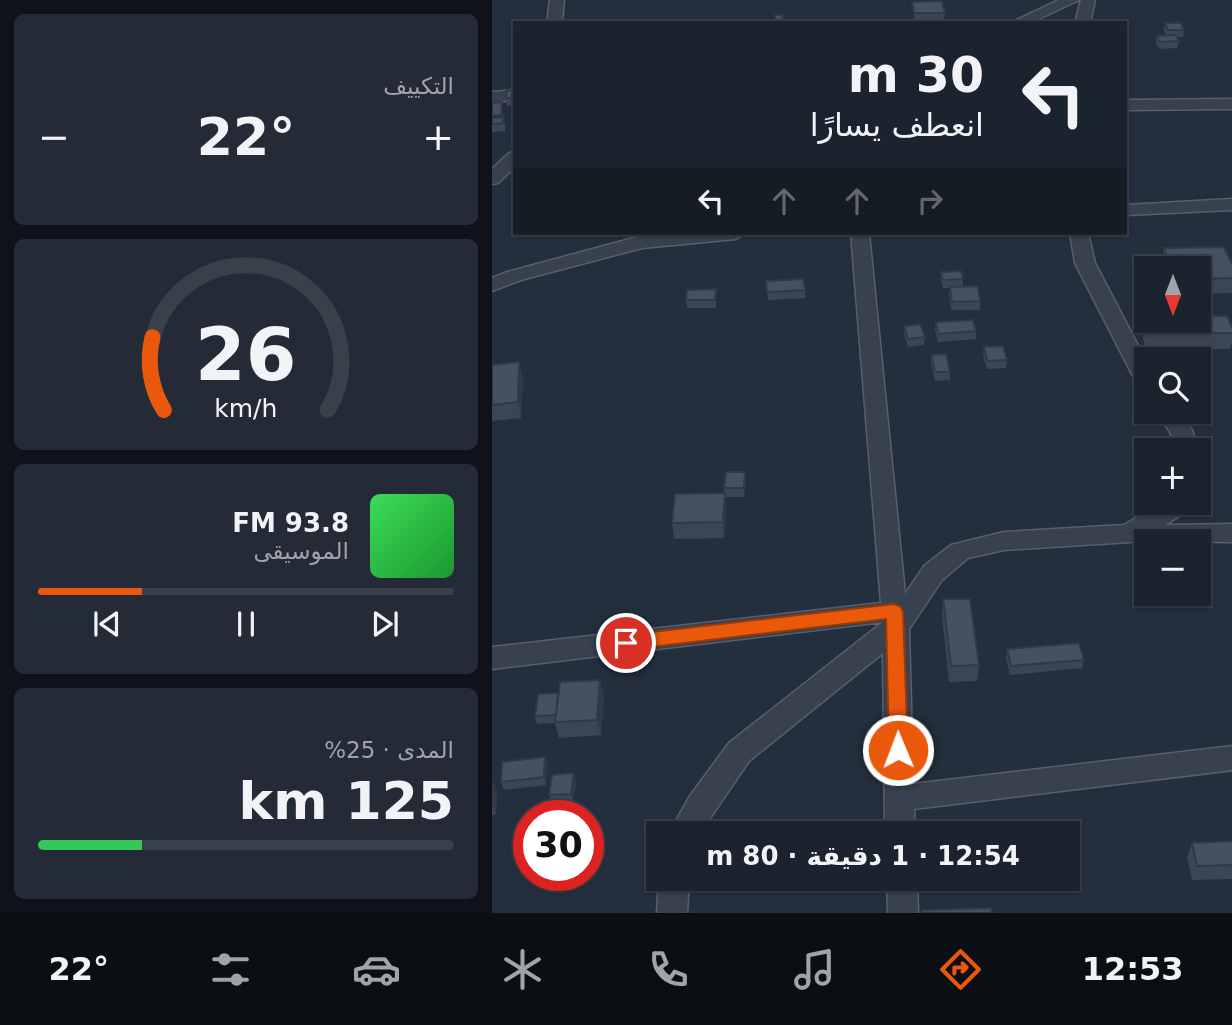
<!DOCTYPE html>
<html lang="ar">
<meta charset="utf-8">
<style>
:root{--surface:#1b232e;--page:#242b36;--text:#f1f3f6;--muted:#a0a4aa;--line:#39404a;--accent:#ea580c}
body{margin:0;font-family:"DejaVu Sans",Vazirmatn,sans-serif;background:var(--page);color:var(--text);direction:rtl;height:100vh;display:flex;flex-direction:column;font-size:26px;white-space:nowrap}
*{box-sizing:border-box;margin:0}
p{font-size:23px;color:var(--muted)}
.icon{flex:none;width:38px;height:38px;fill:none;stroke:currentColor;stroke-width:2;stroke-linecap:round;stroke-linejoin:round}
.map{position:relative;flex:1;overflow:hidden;direction:ltr}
.sheet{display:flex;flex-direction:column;gap:14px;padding:14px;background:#0f1319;width:492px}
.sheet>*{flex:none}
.banner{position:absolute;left:21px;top:21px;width:614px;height:214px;border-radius:0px;box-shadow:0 2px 5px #0004,0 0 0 2px var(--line);direction:rtl;background:#1b232e;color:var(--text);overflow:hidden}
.needle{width:46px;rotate:180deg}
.buttons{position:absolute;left:642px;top:256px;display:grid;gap:14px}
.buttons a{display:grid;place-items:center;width:77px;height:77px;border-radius:0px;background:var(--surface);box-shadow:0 2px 5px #0004,0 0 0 2px var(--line);font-size:35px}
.speed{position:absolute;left:21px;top:800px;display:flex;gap:14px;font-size:35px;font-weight:700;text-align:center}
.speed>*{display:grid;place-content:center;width:91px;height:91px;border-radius:50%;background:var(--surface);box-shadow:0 2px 5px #0004,0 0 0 2px var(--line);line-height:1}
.speed .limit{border:10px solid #d22;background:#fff;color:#111}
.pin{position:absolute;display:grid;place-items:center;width:60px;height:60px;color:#fff;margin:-30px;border:4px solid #fff;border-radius:50%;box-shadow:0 2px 7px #0007}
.me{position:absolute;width:77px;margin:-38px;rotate:359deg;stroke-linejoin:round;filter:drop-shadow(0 0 5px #0008)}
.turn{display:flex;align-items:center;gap:24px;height:147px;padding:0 28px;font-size:32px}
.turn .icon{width:91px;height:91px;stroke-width:2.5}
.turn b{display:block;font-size:49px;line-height:60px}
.lanes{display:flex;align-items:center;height:66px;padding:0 28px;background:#0003;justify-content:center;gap:35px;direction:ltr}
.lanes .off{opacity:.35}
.big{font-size:52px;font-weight:700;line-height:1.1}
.sheet .card{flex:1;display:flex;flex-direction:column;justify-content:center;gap:10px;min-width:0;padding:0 24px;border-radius:10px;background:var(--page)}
.sheet .dial{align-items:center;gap:0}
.dial svg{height:182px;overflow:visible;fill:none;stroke:var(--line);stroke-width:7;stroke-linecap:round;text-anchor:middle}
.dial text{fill:var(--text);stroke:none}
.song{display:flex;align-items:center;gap:21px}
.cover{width:84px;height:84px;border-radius:10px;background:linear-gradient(135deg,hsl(130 70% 55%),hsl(130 70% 35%))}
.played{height:7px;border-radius:4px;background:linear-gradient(90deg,var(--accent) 25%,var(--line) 25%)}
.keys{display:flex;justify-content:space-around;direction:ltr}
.heat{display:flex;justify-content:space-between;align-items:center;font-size:38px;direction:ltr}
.charge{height:10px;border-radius:5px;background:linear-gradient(90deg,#34c759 25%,var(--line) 0)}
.trip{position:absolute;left:154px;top:821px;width:434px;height:70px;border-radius:0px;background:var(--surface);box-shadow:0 2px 5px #0004,0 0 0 2px var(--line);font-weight:700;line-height:70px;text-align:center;direction:rtl}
.tab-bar{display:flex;height:112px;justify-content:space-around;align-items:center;background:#0b0e12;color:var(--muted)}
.tab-bar .icon{width:49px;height:49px}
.tab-bar .on{color:var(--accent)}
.tab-bar b{font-size:32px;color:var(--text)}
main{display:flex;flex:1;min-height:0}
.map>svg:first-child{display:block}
</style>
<main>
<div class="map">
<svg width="741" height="913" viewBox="0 0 741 913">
<rect width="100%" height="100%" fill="#242f3e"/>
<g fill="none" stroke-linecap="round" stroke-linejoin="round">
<defs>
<path id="street" d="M58,0H72L70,23H55Z
M567,0H587L538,23H518Z
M589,0H603L598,23H583Z
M23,90V100L0,102V92Z
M741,99V109L634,110V100Z
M23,152V167L6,183L0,184V169L17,153Z
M741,199V210L634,215V205Z
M187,233H253L244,239L150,248L29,280L0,291V278L15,272L149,236Z
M359,233H377L413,594L432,566L459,545L512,532L632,525L672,502H699L686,517L673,525L741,524V542L654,541L512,550L476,558L450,580L417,629L421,784L741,746V770L422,809L423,833H393L391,653L257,761L208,833H177L198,796L237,743L391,622L0,669V647L389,603Z
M578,233H596L603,263L654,361V387L646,385L643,380L583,263Z
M664,411H687L700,430L707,450V451L685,450L678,432Z
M167,878H197L195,913H165Z
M395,878H425L426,913H396Z"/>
</defs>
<use href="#street" stroke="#565f6c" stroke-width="3"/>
<use href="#street" fill="#38414e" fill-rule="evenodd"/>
</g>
<path fill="#3b4654" d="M420,2L453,13L452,20H422Z
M673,23L692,30L691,37H684L687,41L685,48L667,49L664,43L665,36H674L672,30Z
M23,90V105L15,106L14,98Z
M0,103L11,109V117L13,124V131L0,132Z
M672,248L741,266V293L707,294V268H671L669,264Z
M449,272L471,279V286L488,301V310H459L457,295L458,288H451L449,280Z
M274,281L313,290V298L276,300Z
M642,288L654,289V304H642L640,296Z
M224,289V308H195L194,300Z
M652,316L741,329V338L738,349H708L707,345H653L649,332Z
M444,322L484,331V339L446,342L443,330Z
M412,326L433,337L432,345L416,347L412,334Z
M492,347L515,360L514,368L495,369L491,356Z
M439,355L458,372V380L443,381L439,363Z
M0,365L31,378L29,418L0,421Z
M253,472L254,481L252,497H233L234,509L232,538L182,539L180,523L232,493V488Z
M451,599L487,665L485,681L457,682L450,615Z
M515,649L592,660L590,668L518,675L514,657Z
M112,696L109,735L67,738L63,723L45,724L43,716Z
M53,757L55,765L54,785L12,790L9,782Z
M84,781L81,802L60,803L57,795Z
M0,784L5,792L4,814L0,815Z
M741,841V879L700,880L695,857L700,843Z"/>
<path fill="#303945" d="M10,102L11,109L10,122L9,115Z
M27,362L31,378L29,418L26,402Z
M253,472L254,481L252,497V488Z
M233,493L234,509L232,538L231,522Z
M108,680L112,696L109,735L105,720Z
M53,757L55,765L54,785L52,777Z
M82,773L84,781L81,802L79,794Z
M2,784L5,792L4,814L2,806Z"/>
<path fill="#455162" stroke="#303945" stroke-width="2" d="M450,1L453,13H422L420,2Z
M283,15H291L289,22H282Z
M673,23H689L692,30H676Z
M683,35L687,41L668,42L665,36Z
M23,90V98H14V91Z
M10,102L9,115L0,116V103Z
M11,117V123L0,124V118Z
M732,247L741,266V278L707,279V268H679L672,248Z
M469,271L471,279L451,280L449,272Z
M311,279L313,290L275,292L274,281Z
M486,286L488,301L460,302L458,287Z
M642,288L654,289V296H643Z
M224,289L223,300H194L195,290Z
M652,316H654V320H707V316H735L741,329V333H712L710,329H656Z
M481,320L484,331L446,334L444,322Z
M428,324L433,337L416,339L412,326Z
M511,346L515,360L495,361L492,347Z
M454,354L458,372H443L439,355Z
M27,362L26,402L0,405V365Z
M234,472H253L252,488H232Z
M233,493L231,522L180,523L183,494Z
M451,599H478L487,665L459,666Z
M587,643L592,660L519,666L515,649Z
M108,680L105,720L63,722L68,682Z
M66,693L64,715L43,716L46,694Z
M53,757L52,777L9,782L10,762Z
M82,773L79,794L57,795L60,775Z
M0,784H2V806L0,807Z
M741,841V865L705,866L700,843Z
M499,908L500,913H430V910Z"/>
<path fill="#ea580c" stroke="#983908" stroke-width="2" d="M402,604L409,607L411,611L416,750L413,756L406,758L399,756L397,750L394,619L134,650L128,648L125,643L128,637L134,635Z"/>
</svg>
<div class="buttons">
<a><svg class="needle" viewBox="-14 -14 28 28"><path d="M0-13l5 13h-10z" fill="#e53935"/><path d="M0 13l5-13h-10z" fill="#a0a4aa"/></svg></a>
<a><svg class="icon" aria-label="search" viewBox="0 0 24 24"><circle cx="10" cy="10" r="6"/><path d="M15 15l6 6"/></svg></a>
<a>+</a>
<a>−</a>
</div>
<div class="speed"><div class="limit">30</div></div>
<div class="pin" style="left:134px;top:643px;background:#d93025"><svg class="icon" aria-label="arrive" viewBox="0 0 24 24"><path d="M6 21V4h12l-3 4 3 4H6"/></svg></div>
<svg class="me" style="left:406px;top:750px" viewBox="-20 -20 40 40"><circle r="17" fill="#ea580c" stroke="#fff" stroke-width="3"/><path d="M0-11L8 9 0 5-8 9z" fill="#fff"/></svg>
<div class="trip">12:54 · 1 دقيقة · 80 m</div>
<div class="banner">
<div class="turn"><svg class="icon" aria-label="left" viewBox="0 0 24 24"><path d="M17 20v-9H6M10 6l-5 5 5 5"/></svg><div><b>30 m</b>انعطف يسارًا</div></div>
<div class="lanes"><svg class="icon" aria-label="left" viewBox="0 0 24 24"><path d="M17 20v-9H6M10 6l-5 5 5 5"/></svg><svg class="icon off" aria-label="ahead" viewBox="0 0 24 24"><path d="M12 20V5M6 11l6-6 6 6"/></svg><svg class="icon off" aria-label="ahead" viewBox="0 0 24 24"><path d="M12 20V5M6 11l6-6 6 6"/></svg><svg class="icon off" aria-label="right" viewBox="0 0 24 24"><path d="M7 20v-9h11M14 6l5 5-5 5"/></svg></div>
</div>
</div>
<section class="sheet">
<div class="card"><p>التكييف</p>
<div class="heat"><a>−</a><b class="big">22°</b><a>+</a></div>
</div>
<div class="card dial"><svg viewBox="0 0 100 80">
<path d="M14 69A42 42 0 1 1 86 69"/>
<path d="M14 69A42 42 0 0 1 9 37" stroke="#ea580c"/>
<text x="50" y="56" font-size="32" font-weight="700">26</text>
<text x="50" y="72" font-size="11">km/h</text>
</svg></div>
<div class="card">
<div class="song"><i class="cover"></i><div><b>93.8 FM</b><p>الموسيقى</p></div></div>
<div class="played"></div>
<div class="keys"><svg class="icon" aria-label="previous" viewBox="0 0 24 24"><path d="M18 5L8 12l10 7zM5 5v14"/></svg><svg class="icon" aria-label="pause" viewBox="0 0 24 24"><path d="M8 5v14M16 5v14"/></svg><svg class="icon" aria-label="next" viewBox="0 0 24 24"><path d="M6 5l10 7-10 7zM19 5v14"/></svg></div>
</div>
<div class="card"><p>المدى · 25%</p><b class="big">125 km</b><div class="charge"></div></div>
</section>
</main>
<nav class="tab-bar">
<b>12:53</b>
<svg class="icon on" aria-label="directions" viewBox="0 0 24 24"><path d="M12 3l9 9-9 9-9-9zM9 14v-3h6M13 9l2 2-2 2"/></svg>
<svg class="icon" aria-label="music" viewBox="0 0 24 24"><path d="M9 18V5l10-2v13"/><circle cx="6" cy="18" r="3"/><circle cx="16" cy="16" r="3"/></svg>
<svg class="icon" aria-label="phone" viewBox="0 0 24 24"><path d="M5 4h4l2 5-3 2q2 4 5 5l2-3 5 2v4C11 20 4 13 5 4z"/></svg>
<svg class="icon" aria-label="climate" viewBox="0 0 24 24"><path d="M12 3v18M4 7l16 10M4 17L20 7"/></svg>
<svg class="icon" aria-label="car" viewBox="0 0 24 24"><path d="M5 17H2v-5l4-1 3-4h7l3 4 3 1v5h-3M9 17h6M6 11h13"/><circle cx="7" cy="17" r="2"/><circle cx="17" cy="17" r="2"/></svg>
<svg class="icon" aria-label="filters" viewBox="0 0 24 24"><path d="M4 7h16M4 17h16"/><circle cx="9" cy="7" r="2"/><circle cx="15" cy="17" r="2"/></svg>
<b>22°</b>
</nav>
